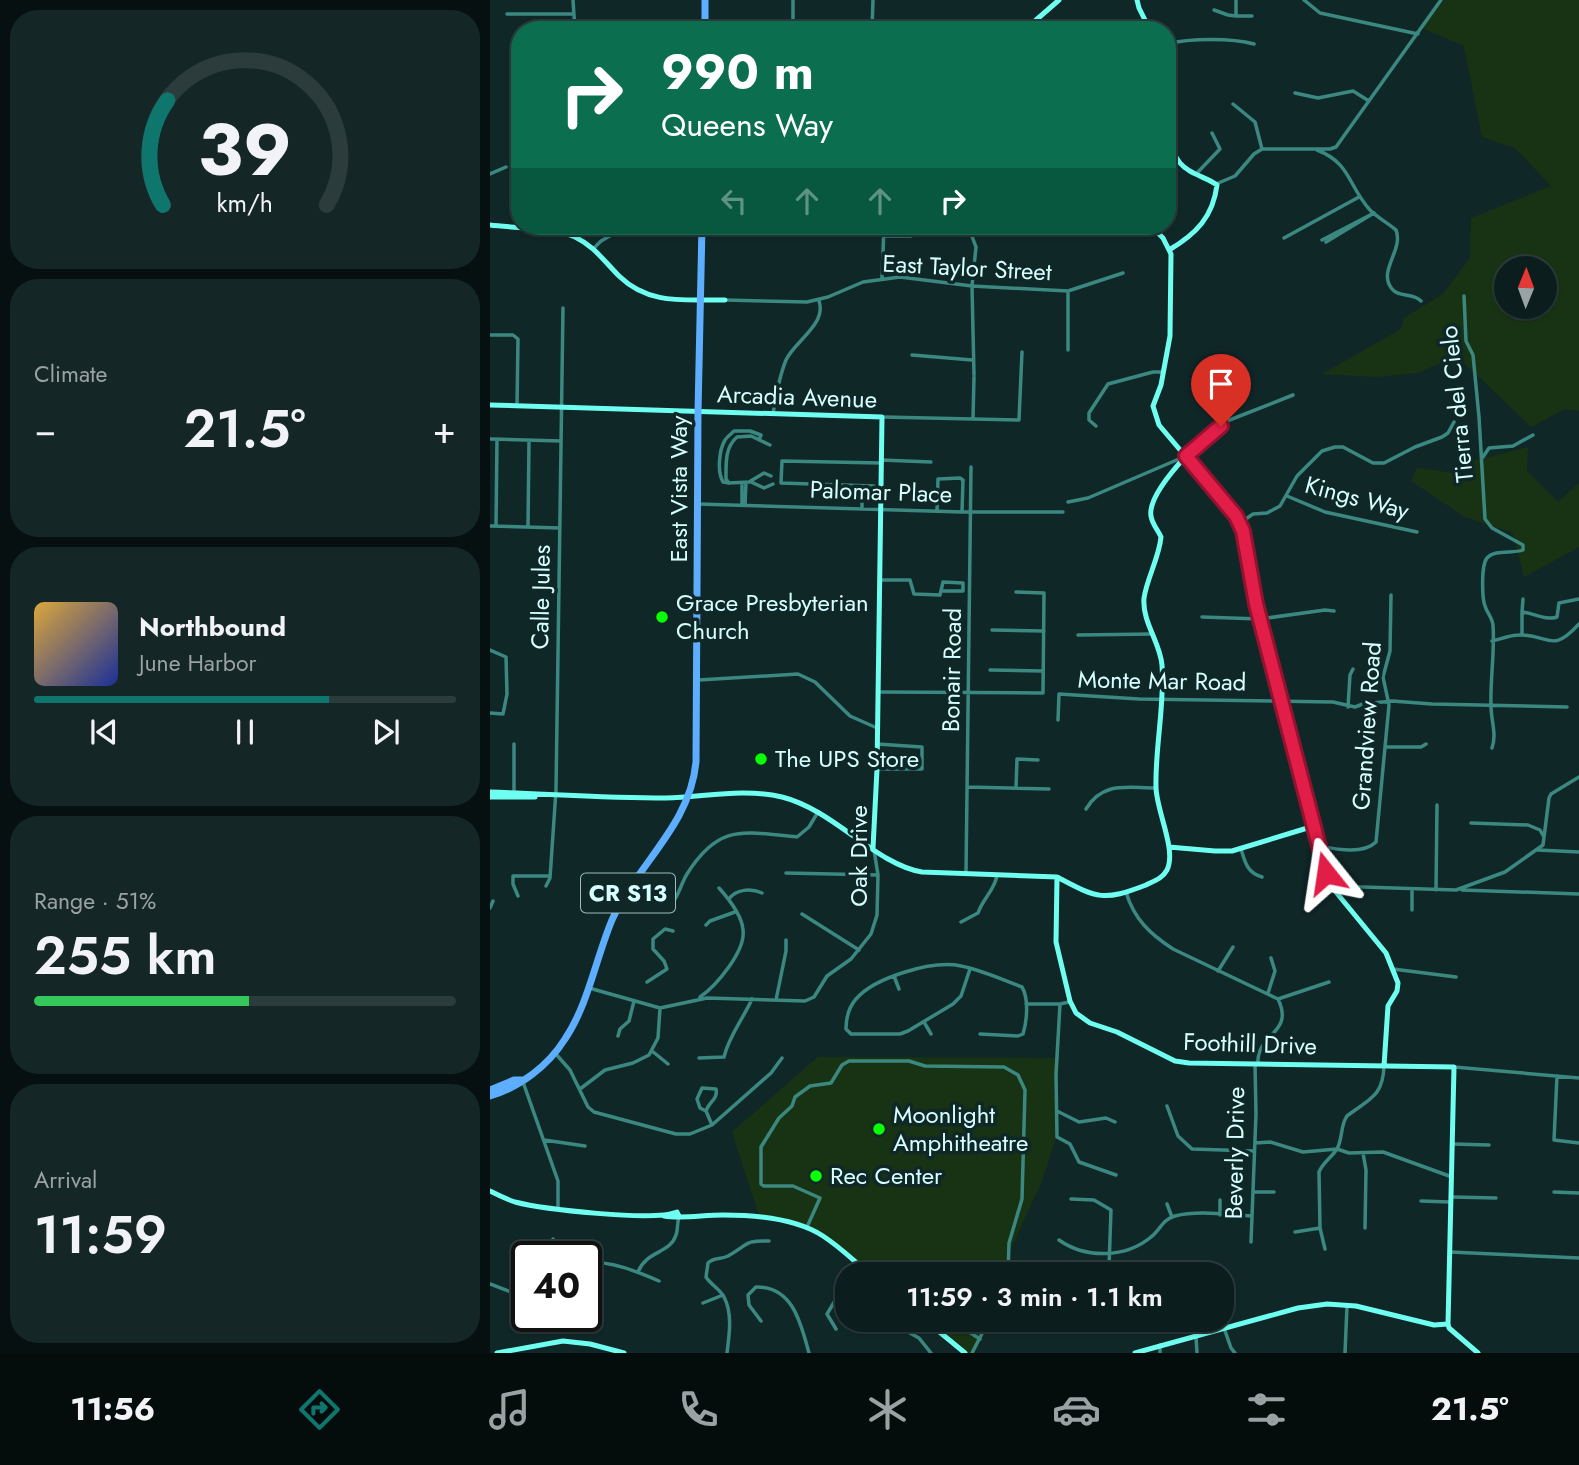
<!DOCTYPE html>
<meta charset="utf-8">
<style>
:root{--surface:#0c1d1e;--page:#152627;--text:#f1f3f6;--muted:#9aa2a4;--line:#2c3b3c;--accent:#0f766e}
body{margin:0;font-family:Jost,sans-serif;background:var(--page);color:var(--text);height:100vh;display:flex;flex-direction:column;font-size:26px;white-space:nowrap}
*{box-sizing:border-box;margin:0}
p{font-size:23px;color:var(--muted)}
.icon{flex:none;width:38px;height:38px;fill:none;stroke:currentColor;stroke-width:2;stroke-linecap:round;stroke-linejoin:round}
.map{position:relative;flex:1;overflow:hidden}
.details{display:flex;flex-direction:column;gap:10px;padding:10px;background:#071010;width:490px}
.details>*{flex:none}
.banner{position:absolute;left:21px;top:21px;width:665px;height:214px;border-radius:28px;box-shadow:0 2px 5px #0004,0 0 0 2px var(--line);background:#0b6e4f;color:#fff;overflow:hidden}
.needle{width:46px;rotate:1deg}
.buttons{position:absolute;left:1004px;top:256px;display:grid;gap:14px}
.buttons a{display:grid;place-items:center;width:63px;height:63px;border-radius:50%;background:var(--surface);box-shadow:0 2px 5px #0004,0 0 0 2px var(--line);font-size:35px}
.speed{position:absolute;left:21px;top:1241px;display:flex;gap:14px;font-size:35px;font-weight:700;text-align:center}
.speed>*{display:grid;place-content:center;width:91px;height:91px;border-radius:50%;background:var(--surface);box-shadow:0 2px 5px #0004,0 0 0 2px var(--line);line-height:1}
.speed .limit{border:4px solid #111;border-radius:10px;background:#fff;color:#111}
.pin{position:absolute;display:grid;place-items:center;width:60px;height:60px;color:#fff;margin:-72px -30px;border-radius:50% 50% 50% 0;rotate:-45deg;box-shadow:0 0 7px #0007}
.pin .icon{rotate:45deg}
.me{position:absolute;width:77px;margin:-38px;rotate:345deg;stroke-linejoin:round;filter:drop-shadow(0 0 5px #0008)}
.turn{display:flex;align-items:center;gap:24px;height:147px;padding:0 35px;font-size:32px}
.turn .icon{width:91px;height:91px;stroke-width:2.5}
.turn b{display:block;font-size:49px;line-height:60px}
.lanes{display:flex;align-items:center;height:66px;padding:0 35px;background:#0003;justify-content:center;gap:35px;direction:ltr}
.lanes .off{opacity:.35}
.big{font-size:52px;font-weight:600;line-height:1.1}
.details .widget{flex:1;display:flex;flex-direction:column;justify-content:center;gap:10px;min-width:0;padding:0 24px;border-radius:28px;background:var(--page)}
.details .dial{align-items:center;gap:0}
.dial svg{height:182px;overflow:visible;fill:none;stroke:var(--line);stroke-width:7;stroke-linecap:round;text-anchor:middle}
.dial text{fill:var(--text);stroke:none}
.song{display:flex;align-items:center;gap:21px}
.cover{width:84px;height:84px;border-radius:10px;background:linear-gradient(135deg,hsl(40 70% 55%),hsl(230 70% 35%))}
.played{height:7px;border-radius:4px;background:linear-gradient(90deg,var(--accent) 70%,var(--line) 70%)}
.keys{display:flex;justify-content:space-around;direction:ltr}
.heat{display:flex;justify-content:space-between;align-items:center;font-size:38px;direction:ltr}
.charge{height:10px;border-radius:5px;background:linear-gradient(90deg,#34c759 51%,var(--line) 0)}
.trip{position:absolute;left:345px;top:1262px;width:399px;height:70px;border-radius:28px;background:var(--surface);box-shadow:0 2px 5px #0004,0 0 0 2px var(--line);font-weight:600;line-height:70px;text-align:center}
.tab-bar{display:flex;height:112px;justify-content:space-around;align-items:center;background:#050c0c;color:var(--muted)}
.tab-bar .icon{width:49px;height:49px}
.tab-bar .on{color:var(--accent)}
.tab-bar b{font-size:32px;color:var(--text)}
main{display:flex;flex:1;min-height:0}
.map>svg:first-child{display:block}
</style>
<main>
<section class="details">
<div class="widget dial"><svg viewBox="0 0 100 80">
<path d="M14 69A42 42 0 1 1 86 69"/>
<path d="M14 69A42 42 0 0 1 16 23" stroke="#0f766e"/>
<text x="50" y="56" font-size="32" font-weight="700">39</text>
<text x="50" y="72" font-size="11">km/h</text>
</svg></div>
<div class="widget"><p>Climate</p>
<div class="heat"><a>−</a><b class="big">21.5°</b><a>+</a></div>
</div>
<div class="widget">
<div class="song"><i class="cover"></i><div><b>Northbound</b><p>June Harbor</p></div></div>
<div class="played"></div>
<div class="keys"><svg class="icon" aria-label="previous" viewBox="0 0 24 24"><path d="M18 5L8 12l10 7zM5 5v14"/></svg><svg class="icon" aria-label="pause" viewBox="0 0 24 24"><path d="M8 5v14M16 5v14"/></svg><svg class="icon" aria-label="next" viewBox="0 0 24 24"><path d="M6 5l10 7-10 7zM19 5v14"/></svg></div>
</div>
<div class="widget"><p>Range · 51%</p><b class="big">255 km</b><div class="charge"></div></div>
<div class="widget"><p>Arrival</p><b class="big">11:59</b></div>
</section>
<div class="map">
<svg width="1089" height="1353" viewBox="0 0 1089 1353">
<rect width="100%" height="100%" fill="#102728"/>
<path fill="#183313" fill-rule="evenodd" d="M954,0H1089V411L1075,409L1041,427L967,356L927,373L886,377L832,374L911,329L914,318L953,294L980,258L981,218L1061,186L1025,148L992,137L974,46L932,28ZM1017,268H1055V306H1017Z
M1038,447L1037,471L1068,502L1089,483V547L1034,577L1023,533L975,517L921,481L927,468L971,474L979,462Z
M328,1057L569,1058L566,1137L552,1181L519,1253L518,1274H380L341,1241L316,1227L270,1218L242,1132Z
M435,1320H499L484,1353H475Z"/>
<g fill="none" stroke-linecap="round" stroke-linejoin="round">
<path stroke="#3b8881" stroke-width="3.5" d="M83,0L85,30
M303,0V30
M746,0V16H762
M814,0L830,13L928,34
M724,10L738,15L746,16
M17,14H83
M382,30L383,0
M677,44C700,38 742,38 764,44
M22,60L30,61
M805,93L828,98L863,91L879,101
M743,104L765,122L772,149
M827,150C861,163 858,186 880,210C888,218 898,223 906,230C914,250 887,271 902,289C909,298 922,292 931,301
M0,174L16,167
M706,174L730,149L722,133
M726,184L745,176L764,154L772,149H840L846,147L951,0
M478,226L486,247L482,286L484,375
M212,228L330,229
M393,236H421
M794,238L869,197
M832,240L884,213
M836,242L884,213
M104,248L111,241L137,226
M392,278L394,226
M578,291V350
M974,296L976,341L983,355L989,417L995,519L1002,528L1033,545V550C1023,554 1005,549 997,558C991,565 992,598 995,606C997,613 1002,617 1003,625C1005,652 1000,679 1001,706C1001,721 1007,734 1002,748
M235,300L317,302L338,297L373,282L410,277L482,286L578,291L633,273
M0,335H23L28,339L27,406
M422,355L482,360
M283,414C286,395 289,377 296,360C305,341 337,324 329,301
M393,417L529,420L532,352
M483,419L484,377
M606,426L599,420V413L618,384L663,372H673
M0,439L71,441
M269,440L271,435L260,431H244C243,432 235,439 235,440C229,450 227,472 233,482L239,483L236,479C236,463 235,447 247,437L261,436L280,445
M993,457L999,448L1023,446L1043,435
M391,460L441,462
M261,482L274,488L283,484
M239,483L259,482L274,473L281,476
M384,486L291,483L292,461L391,463
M797,496L835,512L927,532
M578,502L598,498L696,456L737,421L803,395
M208,504L472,512H573
M252,505V483
M255,505L256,482
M372,508V486
M447,511L448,479L470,478L473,480L472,512
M750,523L763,514L777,513L790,506L807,476L832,451L845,447H853L883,463H894L925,447L952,437L958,433L964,422
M0,526L70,528
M6,526L7,439
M38,527L39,440
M389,580H420L424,594L450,595L453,582L473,583V591H452
M1032,612L1033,599
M712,617L770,619L835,610L844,611
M502,630L554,631
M588,635L663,634
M1032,635V612C1044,613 1056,621 1067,617L1069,603L1089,599
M1002,641C1011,639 1020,635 1029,635C1059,634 1061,655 1089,624
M0,650L16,657L17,694L13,714L0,713
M500,670L553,671
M209,680L308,674L325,682L360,716L387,728
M388,692L553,693L554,593L526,592
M858,707L860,675L863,669
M568,720L569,694L649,699L843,702L865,707L873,704L902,701L942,704L1077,707
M895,747H931L936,744
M387,769H432V747L387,744
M478,787L559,789
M526,788L527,759L548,760
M24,793V744
M596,809C613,781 637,788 665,788
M981,823L1038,825L1050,830L1054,837
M829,846C845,849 873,855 886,842L899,705L893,677L900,651L901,595
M751,849C755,862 757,873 772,877
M1048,850L1089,852
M296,873L388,875
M476,873L481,467
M56,886L60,878L66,790L73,308
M841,886L966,890L1015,872L1053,845L1059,798L1061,794L1089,777
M946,890L947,805
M972,890L1089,894
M636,892C644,919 660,934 683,949L788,999C805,1034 766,1033 768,1064
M28,896L23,884V876H60
M136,896C148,906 171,903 185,899C190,891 192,882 197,874C229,823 253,832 307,837L319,827L328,812
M239,899C246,889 261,888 272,893
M0,908L3,901
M922,910V890
M312,914L369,950
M471,922L488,913C493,898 505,890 507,875
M216,925L220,921L245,912
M480,969L471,996L463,1004L418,1031L410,1034H361L356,1029C356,1018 359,1007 366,999C385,977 443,960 471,966C492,970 513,980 532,987C539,999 537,1021 533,1034L528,1036L490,1034
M903,969L966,977
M728,971L743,947
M404,976L409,989
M157,982L177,969L174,961L163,949V939L175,929L183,931
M99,988L170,1008L217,998L315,1001L324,997L337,976L361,959L381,934L387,915L388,875L384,850
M778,993L785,971L781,958
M210,997C226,986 256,951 253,930C252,915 238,898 229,888
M788,999L839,982
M286,1000L296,951V940
M536,1004H570L579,1002
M570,1004L566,1074L567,1137L580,1144L589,1162L626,1175
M434,1022L441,1034
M128,1036L130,1029L139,1021L144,1001
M162,1051L178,1064
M65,1053L80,1070L98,1107L104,1112L186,1134H200L222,1125L281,1073L292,1058
M209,1058L234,1057C239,1036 253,1019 262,999
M964,1067L1089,1078
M1067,1076L1064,1140L1089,1143
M33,1082L68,1181V1208
M90,1089L115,1070L143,1063L159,1055L168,1038L170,1008
M677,1106L688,1136L702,1149L764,1151
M216,1111C219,1101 228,1100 226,1089L212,1088L207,1099L210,1108L216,1111L222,1125
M567,1111L589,1122L616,1118L625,1122
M54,1140L95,1146
M765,1143L780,1142L813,1152L847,1149L859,1153L893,1152L962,1177
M963,1144L999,1145
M873,1153L876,1170L875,1228
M763,1192H784
M1064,1192L1089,1193
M962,1197L1006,1198
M581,1199L604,1200L621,1210L619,1267L621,1274
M730,1200V1215
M931,1201L960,1202
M677,1204L682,1217
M317,1227L330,1198L303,1186H274L271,1184V1147L289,1118L302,1106L305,1097L320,1086L341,1083L352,1065L359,1061H419L435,1066L514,1067L528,1075L535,1090L532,1199L519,1243L518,1274
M805,1232L830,1228
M569,1240C596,1259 636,1258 661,1237C670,1230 673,1219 685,1216C709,1210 738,1215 762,1216
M761,1242L766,1114L765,1064
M835,1249L830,1228L829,1172C833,1162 842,1157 847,1149C853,1138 850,1126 857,1116C879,1099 893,1097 894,1066
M960,1252L1089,1258
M61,1256L63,1239
M96,1262C121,1261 146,1271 169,1281
M148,1272C157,1250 180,1254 186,1235C188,1230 187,1223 189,1217
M362,1274L368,1264
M0,1284L21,1292L37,1291
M21,1292L23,1254
M213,1303L233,1295
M396,1320L429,1338L441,1353
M700,1320L706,1336L707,1353
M271,1321L259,1305L258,1295L266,1287C303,1286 311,1324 319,1353
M734,1328L741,1348L745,1353
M346,1329L337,1314L357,1281
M476,1330L490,1339
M670,1345V1353
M237,1353C239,1336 243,1314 234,1297C230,1289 221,1285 216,1277L218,1263C224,1257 230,1260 238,1256C258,1245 254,1240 279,1241
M482,1353L499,1320
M855,1353L857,1306"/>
<path stroke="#6efff1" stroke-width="5" d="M647,0L649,8L660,30
M539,30L546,20L569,0
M677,67C684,96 670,139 690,163C700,175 717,177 727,185C723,217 706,234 679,250
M0,225C23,228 65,228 85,237C104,246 114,261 129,276C160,306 196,299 235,300
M661,226L673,238L681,254L680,336L671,385L663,406L669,425L746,516L753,531L766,604L836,873L841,886L896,953L908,983L907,991L898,1006L894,1066
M0,405L392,417L387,769L383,848
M0,792C59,794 117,798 176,798C215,797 253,788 292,797C344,810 385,864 432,872L567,877L566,942L580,1001L586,1013L600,1023L627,1032L685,1061L699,1063L964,1067L958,1324L959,1328L988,1353
M0,797H45
M679,847L725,851H742L824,826
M567,877C607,898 612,902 656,885C664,881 672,879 677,870C687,850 666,810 666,787C665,747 675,704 672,665C670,642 652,622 654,598C657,578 669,558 671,537C668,530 662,524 661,516C658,498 684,469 696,456
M0,1191C8,1195 16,1199 25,1202C52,1209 163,1222 187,1212L189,1216
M174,1216C192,1219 213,1215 233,1215C266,1215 305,1218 333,1236C350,1247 364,1261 380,1274
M435,1320L475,1353
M7,1353L73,1341L100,1344L134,1353
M645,1353L808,1308L837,1304L866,1306L944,1325L958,1324"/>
<path stroke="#5eaeff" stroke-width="7" d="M215,30V0
M0,1090L24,1080H32
M0,1096C30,1087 58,1066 75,1039C98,1005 106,958 122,920C147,864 200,826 206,762L208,412L212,226"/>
</g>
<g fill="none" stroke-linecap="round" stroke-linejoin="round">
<defs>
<path id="route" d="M731,426L696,456L746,516L753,531L766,604L836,873"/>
</defs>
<use href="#route" stroke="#92132f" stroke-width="18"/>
<use href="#route" stroke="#e11d48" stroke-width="12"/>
</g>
<g fill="#09ff03" stroke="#102728" stroke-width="2.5">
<circle cx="172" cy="617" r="7"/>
<circle cx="271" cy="759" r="7"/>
<circle cx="389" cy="1129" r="7"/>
<circle cx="326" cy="1176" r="7"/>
</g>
<g text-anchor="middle" stroke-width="7" stroke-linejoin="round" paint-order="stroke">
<rect fill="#102728" stroke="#9bbebe" stroke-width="2" x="91" y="873.5" width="94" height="39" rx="5"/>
<g font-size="23" font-weight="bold" fill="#d7ffff">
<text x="138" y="901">CR S13</text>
</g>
<g font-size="24" fill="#d7ffff" stroke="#102728">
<text transform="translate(477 268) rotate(3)" y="8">East Taylor Street</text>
<text transform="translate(307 397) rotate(2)" y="8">Arcadia Avenue</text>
<text transform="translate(967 404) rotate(-96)" y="8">Tierra del Cielo</text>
<text transform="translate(189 489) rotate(-90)" y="8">East Vista Way</text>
<text transform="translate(391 492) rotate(2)" y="8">Palomar Place</text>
<text transform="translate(867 498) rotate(15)" y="8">Kings Way</text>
<text transform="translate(51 597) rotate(-89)" y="8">Calle Jules</text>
<text transform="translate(462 670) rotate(-89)" y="8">Bonair Road</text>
<text transform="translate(672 681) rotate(1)" y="8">Monte Mar Road</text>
<text transform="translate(877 726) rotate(-86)" y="8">Grandview Road</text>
<text transform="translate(369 856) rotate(-90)" y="8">Oak Drive</text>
<text transform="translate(760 1044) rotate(2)" y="8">Foothill Drive</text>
<text transform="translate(745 1153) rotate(-89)" y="8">Beverly Drive</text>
</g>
<g font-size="24" fill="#d7ffff" stroke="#102728" text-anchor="start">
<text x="186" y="611">Grace Presbyterian<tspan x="186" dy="28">Church</tspan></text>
<text x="285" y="767">The UPS Store</text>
<text x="403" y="1123">Moonlight<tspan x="403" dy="28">Amphitheatre</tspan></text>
<text x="340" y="1184">Rec Center</text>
</g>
</g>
</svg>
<div class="buttons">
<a><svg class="needle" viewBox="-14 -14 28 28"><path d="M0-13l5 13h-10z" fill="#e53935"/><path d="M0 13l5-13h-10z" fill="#9aa2a4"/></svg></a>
</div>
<div class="speed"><div class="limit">40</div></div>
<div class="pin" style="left:731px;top:426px;background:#d93025"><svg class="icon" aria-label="arrive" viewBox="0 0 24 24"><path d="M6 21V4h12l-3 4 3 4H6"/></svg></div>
<svg class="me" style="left:836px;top:873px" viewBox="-20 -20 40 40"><path d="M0-17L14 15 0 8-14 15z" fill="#e11d48" stroke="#fff" stroke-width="4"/></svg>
<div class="trip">11:59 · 3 min · 1.1 km</div>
<div class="banner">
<div class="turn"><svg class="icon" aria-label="right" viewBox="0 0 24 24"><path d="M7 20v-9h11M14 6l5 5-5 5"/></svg><div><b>990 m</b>Queens Way</div></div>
<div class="lanes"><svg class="icon off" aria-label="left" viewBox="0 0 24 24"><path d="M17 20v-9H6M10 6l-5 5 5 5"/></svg><svg class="icon off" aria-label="ahead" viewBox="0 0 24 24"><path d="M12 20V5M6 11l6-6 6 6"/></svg><svg class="icon off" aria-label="ahead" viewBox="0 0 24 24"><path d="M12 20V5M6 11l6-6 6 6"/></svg><svg class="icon" aria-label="right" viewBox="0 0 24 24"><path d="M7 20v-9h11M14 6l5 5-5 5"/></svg></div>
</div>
</div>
</main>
<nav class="tab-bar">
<b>11:56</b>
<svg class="icon on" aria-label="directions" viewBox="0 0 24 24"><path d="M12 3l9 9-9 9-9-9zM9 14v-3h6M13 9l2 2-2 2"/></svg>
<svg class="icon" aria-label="music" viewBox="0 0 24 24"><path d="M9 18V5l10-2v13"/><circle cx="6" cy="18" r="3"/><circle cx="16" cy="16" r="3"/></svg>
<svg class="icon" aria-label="phone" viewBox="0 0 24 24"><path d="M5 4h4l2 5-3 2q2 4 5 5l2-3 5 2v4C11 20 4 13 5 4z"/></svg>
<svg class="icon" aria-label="climate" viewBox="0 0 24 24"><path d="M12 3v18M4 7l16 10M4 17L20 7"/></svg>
<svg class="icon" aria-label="car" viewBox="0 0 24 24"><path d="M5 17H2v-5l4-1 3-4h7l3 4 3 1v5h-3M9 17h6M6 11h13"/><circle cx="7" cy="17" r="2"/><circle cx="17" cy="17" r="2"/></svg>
<svg class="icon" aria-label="filters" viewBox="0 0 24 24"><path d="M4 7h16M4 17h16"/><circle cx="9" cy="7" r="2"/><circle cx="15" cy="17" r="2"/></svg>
<b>21.5°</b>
</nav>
